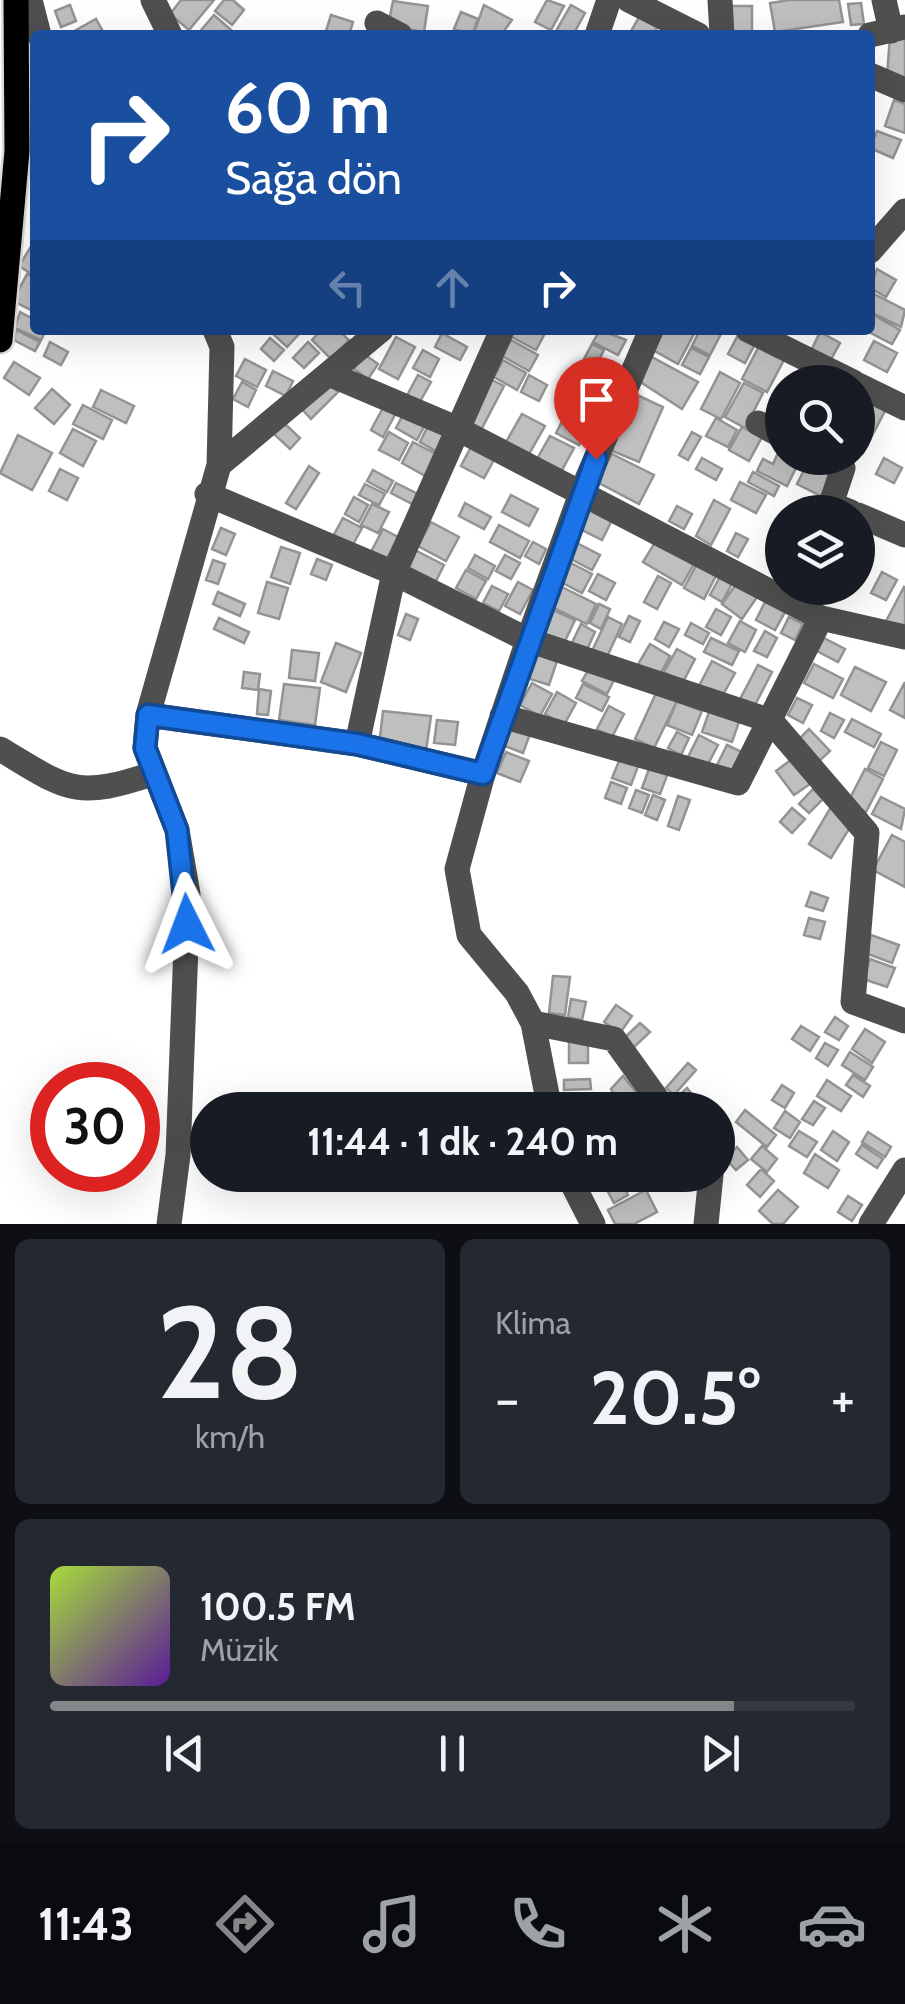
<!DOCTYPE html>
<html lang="tr">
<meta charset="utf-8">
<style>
:root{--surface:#171b24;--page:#242831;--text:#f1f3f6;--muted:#9ea1a6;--line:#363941;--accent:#858687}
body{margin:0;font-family:Cabin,sans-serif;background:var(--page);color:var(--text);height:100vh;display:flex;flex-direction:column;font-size:38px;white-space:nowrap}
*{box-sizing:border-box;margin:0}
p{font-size:32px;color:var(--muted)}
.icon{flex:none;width:55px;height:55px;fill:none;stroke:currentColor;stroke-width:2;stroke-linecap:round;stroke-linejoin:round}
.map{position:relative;height:1224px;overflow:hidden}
.sheet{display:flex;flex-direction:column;gap:15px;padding:15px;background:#0d0f14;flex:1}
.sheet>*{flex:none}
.guide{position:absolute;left:30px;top:30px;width:845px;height:305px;border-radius:10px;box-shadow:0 10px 40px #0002;background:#1a4fa0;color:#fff;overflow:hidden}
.buttons{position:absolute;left:765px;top:365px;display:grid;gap:20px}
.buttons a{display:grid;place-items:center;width:110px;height:110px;border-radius:50%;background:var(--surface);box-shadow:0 10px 40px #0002;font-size:50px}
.speed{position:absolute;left:30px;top:1062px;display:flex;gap:20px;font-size:50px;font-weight:700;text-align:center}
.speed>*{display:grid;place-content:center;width:130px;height:130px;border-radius:50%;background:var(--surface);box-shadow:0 10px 40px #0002;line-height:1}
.speed .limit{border:15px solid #d22;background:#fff;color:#111}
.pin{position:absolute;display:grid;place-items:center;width:85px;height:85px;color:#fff;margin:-102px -42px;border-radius:50% 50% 50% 0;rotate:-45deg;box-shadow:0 0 10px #0007}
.pin .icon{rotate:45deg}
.me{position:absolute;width:110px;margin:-55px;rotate:357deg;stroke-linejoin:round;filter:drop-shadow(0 0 8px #0008)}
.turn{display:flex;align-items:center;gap:35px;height:210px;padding:0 30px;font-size:45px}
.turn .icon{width:130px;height:130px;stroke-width:2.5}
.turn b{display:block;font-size:70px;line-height:85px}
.lanes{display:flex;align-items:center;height:95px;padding:0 30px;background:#0003;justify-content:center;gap:50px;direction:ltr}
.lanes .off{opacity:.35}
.big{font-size:75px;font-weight:800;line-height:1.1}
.sheet .widget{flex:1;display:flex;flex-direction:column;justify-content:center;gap:15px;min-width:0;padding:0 35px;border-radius:15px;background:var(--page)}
.sheet .dial{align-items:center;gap:0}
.dial b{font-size:130px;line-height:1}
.song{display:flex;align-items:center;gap:30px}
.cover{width:120px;height:120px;border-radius:15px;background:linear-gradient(135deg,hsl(80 70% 55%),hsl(270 70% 35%))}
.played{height:10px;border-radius:5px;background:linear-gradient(90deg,var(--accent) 85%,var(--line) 85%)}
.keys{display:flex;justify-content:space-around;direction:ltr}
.heat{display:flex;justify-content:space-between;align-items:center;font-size:55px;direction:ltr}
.sheet .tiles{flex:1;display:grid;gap:15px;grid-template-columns:1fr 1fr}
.widget:last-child{grid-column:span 2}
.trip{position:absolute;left:190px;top:1092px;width:545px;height:100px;border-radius:50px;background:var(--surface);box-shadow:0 10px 40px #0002;font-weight:800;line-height:100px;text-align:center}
.dock{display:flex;height:160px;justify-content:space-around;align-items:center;background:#090b0e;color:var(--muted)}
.dock .icon{width:70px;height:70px}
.dock .on{color:var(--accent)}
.dock b{font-size:45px;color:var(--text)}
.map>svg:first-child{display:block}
</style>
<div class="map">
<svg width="905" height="1224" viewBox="0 0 905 1224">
<rect width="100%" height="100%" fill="#fff"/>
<path fill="#bfbfbf" stroke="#939393" stroke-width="2.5" d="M181,0H214L189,30L170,14Z
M224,0H233L244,10L232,25L215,11Z
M547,0L564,6L551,30L535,22Z
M790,0H839L843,22L775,32L770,3Z
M393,1L428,6L424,32L388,26Z
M861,3L864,24L851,25L848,4Z
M70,5L76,21L61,27L55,11Z
M484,5L512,20L501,35H473Z
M571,5L585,13L573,35H563L556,31Z
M725,6H752V35H725Z
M461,12L478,19L472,35L454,29Z
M642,12L660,22L653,35L631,31Z
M214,15L231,30L227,35H197Z
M331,15L353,22L349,35L325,34Z
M96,19L105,35H69V34Z
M890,36L905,37V78L887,76Z
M894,100L905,104V133L885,126Z
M877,131L901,140L893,158L870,148Z
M30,248L35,251V276L19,266Z
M877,269L896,280L886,297L870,288Z
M27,274L35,278V312L13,301Z
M872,293L905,310L901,327L870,312Z
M20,312L35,320V330H46L41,340L15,328Z
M870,313L900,330L892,344L865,330H870Z
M16,330L40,342L35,351L14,340Z
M275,330H296L300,333L287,347L272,333Z
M321,330H338L349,340L331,359L312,340Z
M513,330H534L544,335L536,350L510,336Z
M600,330L626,340L618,355L593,342Z
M664,330H696L678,364L653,350Z
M700,330H723L710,355L692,346Z
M820,332L840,343L830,361L811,351Z
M442,333L467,347L460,360L435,347Z
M738,335L755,344L745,363L728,354Z
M396,337L415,347L398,379L379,369Z
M270,338L284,350L274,361L261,349Z
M511,340L538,355L529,371L502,356Z
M874,341L897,353L887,372L864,360Z
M50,342L68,352L61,365L44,356Z
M308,342L319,353L304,368L293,358Z
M592,344L604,350L594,369L582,363Z
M760,344L785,358L767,392L742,379Z
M691,348L709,357L700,374L682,365Z
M423,350L439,359L430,377L413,368Z
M364,354L378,364L368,379L354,369Z
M652,357L698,382L682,409L639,381Z
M245,359L266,370L257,387L236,376Z
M503,360L526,373L517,390L494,377Z
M14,362L40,378L29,395L4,378Z
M583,366L613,381L602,401L573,385Z
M273,371L293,381L286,396L266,386Z
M720,372L740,383L721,419L701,409Z
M418,375L431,382L417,407L404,401Z
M529,375L547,385L539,401L521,392Z
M492,380L504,386L481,430L469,424Z
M242,382L256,390L248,407L233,399Z
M327,382L338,392L311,419L301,408Z
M744,383L763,393L745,428L725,417Z
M52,389L70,405L54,424L35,408Z
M101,390L134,406L126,423L93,407Z
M635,394L663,407L639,462L610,450Z
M867,398L886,409L863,453L858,450V416Z
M83,405L112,420L103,439L73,424Z
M580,405L598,415L592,425L574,416Z
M384,406L396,413L383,437L371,430Z
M404,413L425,425L417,440L396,428Z
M522,414L545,426L529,454L506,442Z
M566,414L589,427L579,445L556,433Z
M716,418L737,430L728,447L706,436Z
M430,422L452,434L441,454L420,442Z
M284,423L300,438L290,449L274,434Z
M742,427L762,437L749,461L729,450Z
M73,429L96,441L83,466L60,453Z
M389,432L408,443L399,460L379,450Z
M692,432L701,437L688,460L679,455Z
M18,435L52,453L32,490L0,473Z
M550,436L574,448L561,472L537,459Z
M413,442L440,456L429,478L402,463Z
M472,445L495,458L484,478L461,466Z
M778,453L801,458L787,486L757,471L763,459L773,464Z
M612,454L654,475L639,504L597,482Z
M702,458L722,469L716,480L696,469Z
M810,458L835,469L821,496L797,484Z
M884,458L902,468L894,483L876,474Z
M309,466L319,473L296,509L286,503Z
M60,469L78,478L67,500L49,491Z
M373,470L393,481L387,492L367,481Z
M753,472L779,486L774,496L748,482Z
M740,482L766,495L756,513L731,500Z
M396,483L422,496L416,506L391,493Z
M365,484L385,494L379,505L359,495Z
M511,495L538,509L529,526L502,512Z
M354,497L368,505L359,522L345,514Z
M714,500L730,509L711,545L696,536Z
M592,502L615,514L602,540L578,528Z
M465,503L491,517L484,529L459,516Z
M372,504L389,512L378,533L361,525Z
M677,506L692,514L684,529L669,521Z
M343,518L362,528L350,550L331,540Z
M431,522L459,537L446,561L418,546Z
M499,525L529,541L520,558L490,542Z
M221,528L235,534L226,555L212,549Z
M383,529L398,537L386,560L371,552Z
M736,533L748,539L738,557L727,551Z
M657,539L695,562L682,585L643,562Z
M533,542L546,549L539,564L525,556Z
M577,543L600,555L592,570L569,558Z
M281,547L300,553L290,584L271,577Z
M413,549L444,565L434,585L403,568Z
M475,555L495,566L488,579L468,568Z
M505,555L520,563L511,579L496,571Z
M317,559L332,565L326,580L311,574Z
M213,560L225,564L218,584L206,580Z
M567,561L592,574L582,593L557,580Z
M698,562L718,572L704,599L684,588Z
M466,570L486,581L476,599L456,588Z
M882,572L897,580L886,600L871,593Z
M722,573L734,580L722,602L710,595Z
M598,574L615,583L606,600L589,591Z
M658,576L671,583L657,609L644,602Z
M267,582L288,588L279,619L258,613Z
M518,582L533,590L520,614L505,606Z
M737,583L757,597L742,619L722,604Z
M492,586L508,594L499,611L483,603Z
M560,586L596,604L587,624L550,606Z
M904,587L905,588V636L884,625Z
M218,592L245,604L240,616L213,604Z
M765,602L785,612L775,630L756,620Z
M599,604L610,609L601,629L590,623Z
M551,609L575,620L564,643L540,632Z
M716,609L731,617L721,635L706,627Z
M406,614L418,619L410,640L398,635Z
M629,616L640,621L630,642L619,637Z
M608,617L622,624L607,657L592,651Z
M789,617L803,624L795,640L781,633Z
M219,618L249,632L244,643L214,629Z
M740,621L756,630L745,652L728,643Z
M664,622L679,629L669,647L655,639Z
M691,623L709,633L703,644L685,635Z
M581,624L595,632L585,654L570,647Z
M765,631L777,638L767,657L754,651Z
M711,638L739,651L732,665L704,652Z
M824,638L845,649L838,662L817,651Z
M336,643L361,653L346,692L321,682Z
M650,644L670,656L658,678L637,666Z
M677,649L695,659L683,682L664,672Z
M292,650L319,653L315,681L289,678Z
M536,651L558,658L549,685L527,678Z
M712,661L735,673L719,702L697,690Z
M814,664L843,679L833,698L804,683Z
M758,665L772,672L752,711L738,703Z
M590,667L614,680L607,694L582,681Z
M855,667L886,682L871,711L841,695Z
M244,672L260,674L258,690L242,688Z
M905,682V718L890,710Z
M532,683L552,694L540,716L520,705Z
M284,684L320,688L315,725L279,720Z
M583,684L609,697L602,711L576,698Z
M259,689L271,691L268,715L257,714Z
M657,691L677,701L654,748L635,739Z
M557,692L576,703L564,725L545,714Z
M797,698L812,705L803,723L788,715Z
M677,701L702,711L692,735L667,725Z
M609,706L624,714L612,737L597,729Z
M710,709L740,719L732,742L702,732Z
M383,711L431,716L426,751L379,745Z
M830,713L844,720L834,738L821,731Z
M852,719L881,734L874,747L845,732Z
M437,720L458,722L455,745L434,743Z
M512,727L530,734L523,753L505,746Z
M809,729L830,751L815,765L795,743Z
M677,732L689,738L681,755L668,748Z
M699,735L718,745L706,768L687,759Z
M881,742L897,750L884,776L868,768Z
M727,745L744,753L733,776L716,767Z
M506,752L529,761L520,782L497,773Z
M622,754L640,761L631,785L612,778Z
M792,759L810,784L794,795L776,771Z
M650,766L668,773L660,794L642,788Z
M865,769L883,779L866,812L848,802Z
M611,782L627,788L621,804L605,798Z
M813,789L823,799L809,813L799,804Z
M636,790L649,795L642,813L629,808Z
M653,795L665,800L657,820L645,815Z
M678,796L690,800L679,830L668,826Z
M881,797L905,809L901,829L872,814Z
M831,807L854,821L831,858L809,844Z
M792,808L805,819L792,833L780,822Z
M892,835L905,842V887L873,870Z
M811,892L828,898L823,911L806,906Z
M809,918L825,922L820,939L804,935Z
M871,935L899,945L892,963L865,953Z
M870,959L895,968L887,987L863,979Z
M553,976L570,977L565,1015L549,1013Z
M571,999L586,1002L582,1020L568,1017Z
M616,1005L632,1016L620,1033L604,1022Z
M835,1017L848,1026L839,1040L825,1032Z
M640,1023L650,1032L631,1050L622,1040Z
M801,1026L819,1037L810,1051L792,1039Z
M865,1029L885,1042L872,1063L852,1049Z
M569,1038H588V1063H569Z
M825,1043L838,1050L828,1066L816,1058Z
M850,1052L873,1067L865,1080L842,1065Z
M688,1063L696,1070L674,1095L666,1088Z
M853,1075L870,1086L863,1097L846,1085Z
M623,1076L639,1096L619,1104L611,1089Z
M590,1079L591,1089L564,1090V1080Z
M827,1080L851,1096L841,1111L817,1096Z
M782,1085L794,1093L785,1108L772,1100Z
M687,1088L695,1098L678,1110L671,1102Z
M814,1101L825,1108L813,1125L802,1119Z
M745,1110L776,1135L767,1147L736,1122Z
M785,1111L800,1122L790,1138L774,1128Z
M799,1131L817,1142L807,1157L789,1146Z
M833,1131L849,1142L837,1161L821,1150Z
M868,1132L891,1147L885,1157L862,1142Z
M862,1145L883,1159L877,1168L856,1154Z
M762,1146L777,1159L767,1172L751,1159Z
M737,1147L748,1160L736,1170L725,1158Z
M815,1154L839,1170L828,1188L804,1173Z
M761,1169L774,1181L760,1197L747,1185Z
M621,1181L628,1195L614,1203L606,1188Z
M646,1190L657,1212L634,1224H615L608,1210Z
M778,1190L798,1207L783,1224H773L759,1211Z
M848,1196L862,1205L852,1221L838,1212Z"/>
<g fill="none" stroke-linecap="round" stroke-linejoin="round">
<defs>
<path id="major" d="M0,340L17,151L16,0"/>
</defs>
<use href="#major" stroke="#dbdbdb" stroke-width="30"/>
<path stroke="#4f4f4f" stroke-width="25" d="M30,0L39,35
M153,0L170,35
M629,0L698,35
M720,0L722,35
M884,0L891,31
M377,23L400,35
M597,35L609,0
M870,35L905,27
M870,75L905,90
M870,251L905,211
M748,330L853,382
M329,374L456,428L821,618L905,637
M858,385L905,408
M758,423L782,436
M823,458L843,468L831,504L851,512
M219,465L381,330
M207,494L394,573L528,640L771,721L867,833L853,1002L905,1021
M858,515L905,535
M148,715L357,744
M502,716L738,783L821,618
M0,749C67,789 74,800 152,774
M483,774L357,744L394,573L502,330
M533,1023L614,1039L665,1110
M550,1110L533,1023L517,993L469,935L457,869L483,774L528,640L582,491L651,330
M625,1110L655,1097
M568,1175L593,1224
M169,1224L178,1155L188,894L177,830L145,748L148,715L219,465L222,347L215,330
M706,1224L711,1175
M871,1224L905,1170"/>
<use href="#major" stroke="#000" stroke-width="25"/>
</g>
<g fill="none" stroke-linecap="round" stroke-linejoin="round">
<defs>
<path id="route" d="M187,924L177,830L145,748L148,715L357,744L483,774L596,459"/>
</defs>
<use href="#route" stroke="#114b97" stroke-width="25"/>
<use href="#route" stroke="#1a73e8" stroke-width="18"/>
</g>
</svg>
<div class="buttons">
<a><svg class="icon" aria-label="search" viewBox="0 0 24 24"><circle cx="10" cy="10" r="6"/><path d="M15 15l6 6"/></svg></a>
<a><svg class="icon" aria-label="layers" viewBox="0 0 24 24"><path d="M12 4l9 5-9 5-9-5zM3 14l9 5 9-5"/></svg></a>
</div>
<div class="speed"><div class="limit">30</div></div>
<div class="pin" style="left:596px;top:459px;background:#d93025"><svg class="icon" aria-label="arrive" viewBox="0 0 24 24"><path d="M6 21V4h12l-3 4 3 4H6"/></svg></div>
<svg class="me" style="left:187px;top:924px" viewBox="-20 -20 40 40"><path d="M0-17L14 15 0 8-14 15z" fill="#1a73e8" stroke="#fff" stroke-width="4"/></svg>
<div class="trip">11:44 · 1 dk · 240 m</div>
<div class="guide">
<div class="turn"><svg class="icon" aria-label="right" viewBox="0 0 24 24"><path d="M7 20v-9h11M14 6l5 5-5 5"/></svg><div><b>60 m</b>Sağa dön</div></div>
<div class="lanes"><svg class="icon off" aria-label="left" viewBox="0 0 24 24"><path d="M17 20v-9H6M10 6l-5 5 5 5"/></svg><svg class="icon off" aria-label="ahead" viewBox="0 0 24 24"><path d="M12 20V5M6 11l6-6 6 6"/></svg><svg class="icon" aria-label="right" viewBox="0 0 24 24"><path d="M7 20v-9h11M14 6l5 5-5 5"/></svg></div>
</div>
</div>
<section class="sheet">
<div class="tiles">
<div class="widget dial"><b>28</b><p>km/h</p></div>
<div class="widget"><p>Klima</p>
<div class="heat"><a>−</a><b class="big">20.5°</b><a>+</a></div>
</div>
<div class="widget">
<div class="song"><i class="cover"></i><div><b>100.5 FM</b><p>Müzik</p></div></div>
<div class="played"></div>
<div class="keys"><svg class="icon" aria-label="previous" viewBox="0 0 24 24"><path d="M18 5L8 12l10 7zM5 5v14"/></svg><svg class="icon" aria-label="pause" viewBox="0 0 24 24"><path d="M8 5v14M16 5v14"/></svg><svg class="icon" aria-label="next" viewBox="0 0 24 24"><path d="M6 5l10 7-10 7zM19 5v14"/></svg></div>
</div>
</div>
</section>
<nav class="dock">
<b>11:43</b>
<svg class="icon on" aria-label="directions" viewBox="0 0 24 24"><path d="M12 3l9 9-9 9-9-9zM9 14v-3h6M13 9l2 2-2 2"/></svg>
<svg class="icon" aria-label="music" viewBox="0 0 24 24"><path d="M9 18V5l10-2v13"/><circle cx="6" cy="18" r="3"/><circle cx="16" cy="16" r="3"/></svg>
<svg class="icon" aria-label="phone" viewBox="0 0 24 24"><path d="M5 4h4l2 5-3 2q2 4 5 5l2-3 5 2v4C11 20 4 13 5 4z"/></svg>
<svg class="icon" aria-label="climate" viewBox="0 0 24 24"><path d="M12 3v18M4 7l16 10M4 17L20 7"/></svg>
<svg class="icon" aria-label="car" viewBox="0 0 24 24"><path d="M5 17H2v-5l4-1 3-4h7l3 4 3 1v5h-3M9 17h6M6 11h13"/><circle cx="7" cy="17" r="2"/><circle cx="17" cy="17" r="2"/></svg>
</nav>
